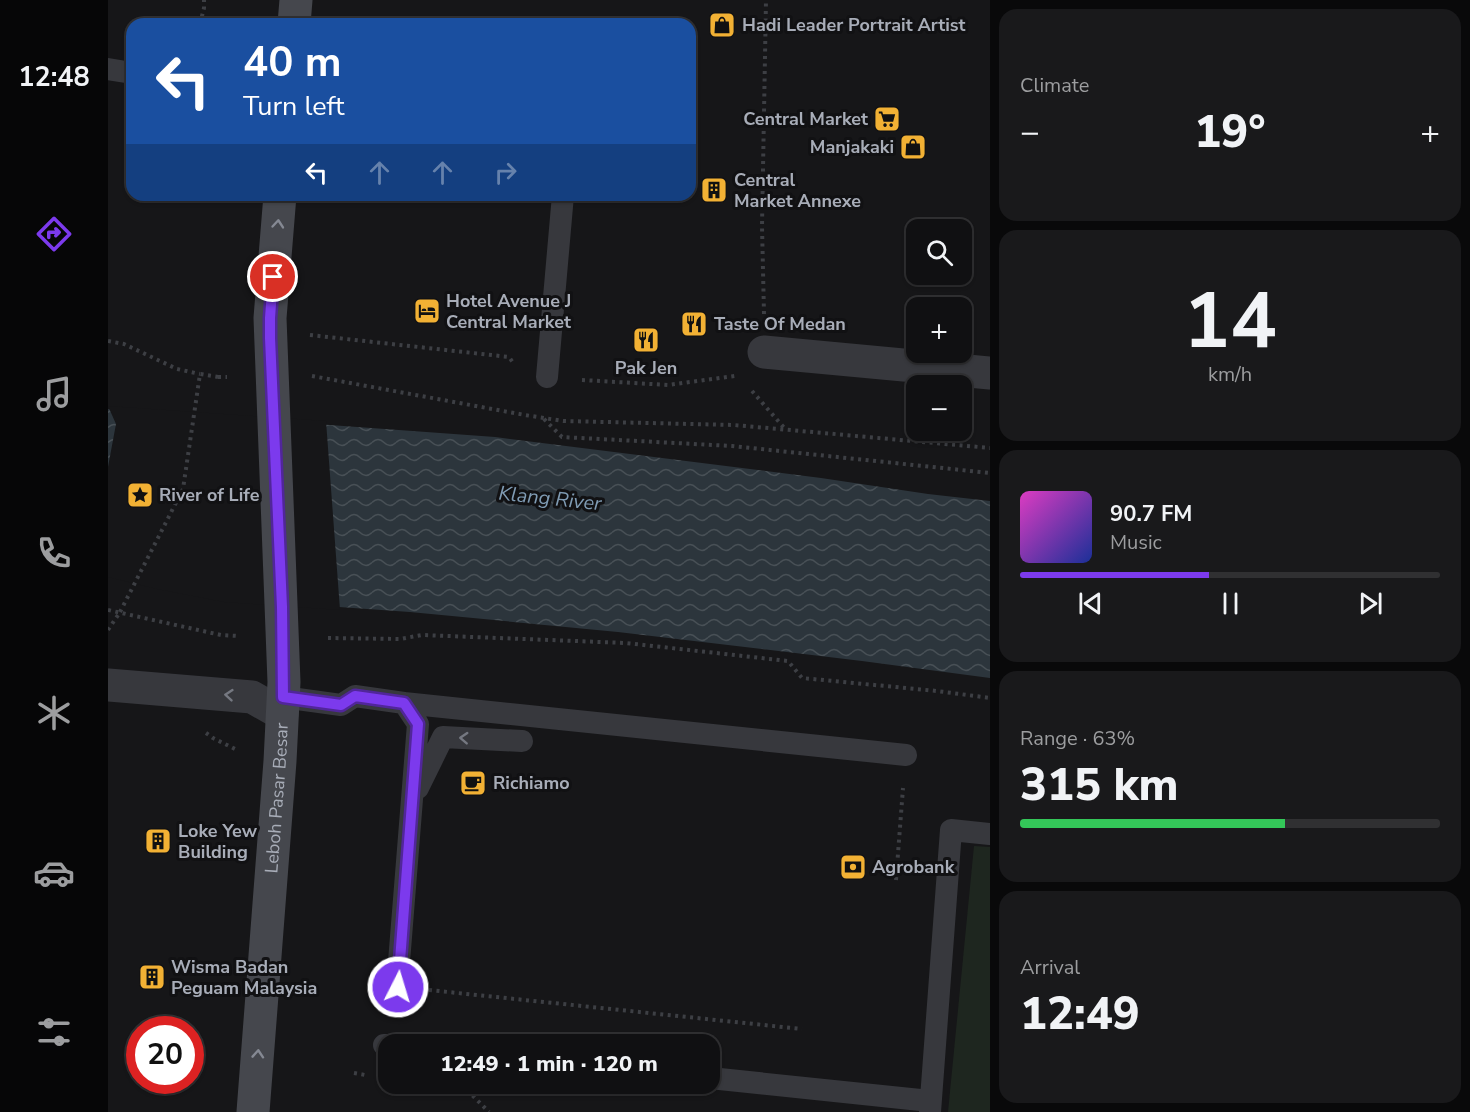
<!DOCTYPE html>
<meta charset="utf-8">
<style>
:root{--surface:#101012;--page:#19191b;--text:#f1f3f6;--muted:#9c9d9f;--line:#303032;--accent:#7c3aed}
body{margin:0;font-family:"Nunito Sans",sans-serif;background:var(--page);color:var(--text);height:100vh;display:flex;flex-direction:column;font-size:22px;white-space:nowrap}
*{box-sizing:border-box;margin:0}
p{font-size:20px;color:var(--muted)}
.icon{flex:none;width:33px;height:33px;fill:none;stroke:currentColor;stroke-width:2;stroke-linecap:round;stroke-linejoin:round}
.map{position:relative;flex:1;overflow:hidden}
.drawer{display:flex;flex-direction:column;gap:9px;padding:9px;background:#09090a;width:480px}
.drawer>*{flex:none}
.top-card{position:absolute;left:18px;top:18px;width:570px;height:183px;border-radius:18px;box-shadow:0 2px 4px #0004,0 0 0 2px var(--line);background:#1a4fa0;color:#fff;overflow:hidden}
.buttons{position:absolute;left:798px;top:219px;display:grid;gap:12px}
.buttons a{display:grid;place-items:center;width:66px;height:66px;border-radius:12px;background:var(--surface);box-shadow:0 2px 4px #0004,0 0 0 2px var(--line);font-size:30px}
.speed{position:absolute;left:18px;top:1016px;display:flex;gap:12px;font-size:30px;font-weight:700;text-align:center}
.speed>*{display:grid;place-content:center;width:78px;height:78px;border-radius:50%;background:var(--surface);box-shadow:0 2px 4px #0004,0 0 0 2px var(--line);line-height:1}
.speed .limit{border:9px solid #d22;background:#fff;color:#111}
.pin{position:absolute;display:grid;place-items:center;width:51px;height:51px;color:#fff;margin:-26px;border:3px solid #fff;border-radius:50%;box-shadow:0 2px 6px #0007}
.me{position:absolute;width:66px;margin:-33px;rotate:5deg;stroke-linejoin:round;filter:drop-shadow(0 0 4px #0008)}
.turn{display:flex;align-items:center;gap:21px;height:126px;padding:0 18px;font-size:27px}
.turn .icon{width:78px;height:78px;stroke-width:2.5}
.turn b{display:block;font-size:42px;line-height:51px}
.lanes{display:flex;align-items:center;height:57px;padding:0 18px;background:#0003;justify-content:center;gap:30px;direction:ltr}
.lanes .off{opacity:.35}
.big{font-size:45px;font-weight:800;line-height:1.1}
.drawer .widget{flex:1;display:flex;flex-direction:column;justify-content:center;gap:9px;min-width:0;padding:0 21px;border-radius:18px;background:var(--page)}
.drawer .dial{align-items:center;gap:0}
.dial b{font-size:78px;line-height:1}
.song{display:flex;align-items:center;gap:18px}
.cover{width:72px;height:72px;border-radius:9px;background:linear-gradient(135deg,hsl(310 70% 55%),hsl(230 70% 35%))}
.played{height:6px;border-radius:3px;background:linear-gradient(90deg,var(--accent) 45%,var(--line) 45%)}
.keys{display:flex;justify-content:space-around;direction:ltr}
.heat{display:flex;justify-content:space-between;align-items:center;font-size:33px;direction:ltr}
.charge{height:9px;border-radius:4px;background:linear-gradient(90deg,#34c759 63%,var(--line) 0)}
.trip{position:absolute;left:270px;top:1034px;width:342px;height:60px;border-radius:18px;background:var(--surface);box-shadow:0 2px 4px #0004,0 0 0 2px var(--line);font-weight:800;line-height:60px;text-align:center}
main{display:flex;flex:1;min-height:0}
.tabs{display:flex;flex-direction:column;width:108px;justify-content:space-around;align-items:center;background:#060607;color:var(--muted)}
.tabs .icon{width:42px;height:42px}
.tabs .on{color:var(--accent)}
.tabs b{font-size:27px;color:var(--text)}
.map>svg:first-child{display:block}
</style>
<main>
<nav class="tabs">
<b>12:48</b>
<svg class="icon on" aria-label="directions" viewBox="0 0 24 24"><path d="M12 3l9 9-9 9-9-9zM9 14v-3h6M13 9l2 2-2 2"/></svg>
<svg class="icon" aria-label="music" viewBox="0 0 24 24"><path d="M9 18V5l10-2v13"/><circle cx="6" cy="18" r="3"/><circle cx="16" cy="16" r="3"/></svg>
<svg class="icon" aria-label="phone" viewBox="0 0 24 24"><path d="M5 4h4l2 5-3 2q2 4 5 5l2-3 5 2v4C11 20 4 13 5 4z"/></svg>
<svg class="icon" aria-label="climate" viewBox="0 0 24 24"><path d="M12 3v18M4 7l16 10M4 17L20 7"/></svg>
<svg class="icon" aria-label="car" viewBox="0 0 24 24"><path d="M5 17H2v-5l4-1 3-4h7l3 4 3 1v5h-3M9 17h6M6 11h13"/><circle cx="7" cy="17" r="2"/><circle cx="17" cy="17" r="2"/></svg>
<svg class="icon" aria-label="filters" viewBox="0 0 24 24"><path d="M4 7h16M4 17h16"/><circle cx="9" cy="7" r="2"/><circle cx="15" cy="17" r="2"/></svg>
</nav>
<div class="map">
<svg width="882" height="1112" viewBox="0 0 882 1112">
<defs>
<pattern id="water-waves" width="16" height="10" patternUnits="userSpaceOnUse" patternTransform="scale(1.5)"><rect width="16" height="10" fill="#2c353c"/><path d="M0 5q4-4 8 0t8 0" fill="none" stroke="#485056"/></pattern>
</defs>
<rect width="100%" height="100%" fill="#161618"/>
<path fill="#1e261f" d="M866,846L882,847V1112H840Z"/>
<path fill="url(#water-waves)" d="M0,409L387,437L713,478L820,494L882,501V678L754,661L510,632L302,612L117,599L0,574Z"/>
<path fill="#161618" d="M0,406L218,421L232,610L116,602L49,589L0,577V467L8,424Z"/>
<g fill="none" stroke-linecap="round" stroke-linejoin="round">
<path stroke="#3d3f44" stroke-width="4" stroke-dasharray="3 4.5" stroke-linecap="butt" d="M92,24L96,8V0
M656,314L654,226L658,0
M202,335L401,357L406,364
M0,341L16,344L69,369L92,374
M204,376L417,415L455,421L626,425L882,448
M110,377H119
M474,380L560,385L627,376
M644,391L678,430
M436,419L454,437L624,446L882,473
M0,610L113,635L130,636
M0,630L12,612
M220,638L292,639L314,635L518,643L680,661L694,678L829,691L882,698
M98,733L105,738L127,749
M788,880L795,788
M321,990L694,1029
M246,1073L257,1075
M339,1083L354,1085L381,1112"/>
<path stroke="#37383d" stroke-width="22" d="M0,69L24,73
M439,377L455,195
M175,697L233,705L247,696L296,703L310,724L289,987
M296,703L798,755
M310,788L335,737L414,741
M276,1045H280
M602,1078L822,1101
M822,1112L843,830L882,834"/>
<path stroke="#37383d" stroke-width="33" d="M656,352L882,373
M0,685L144,697L174,714"/>
<g stroke="#45474d" stroke-width="33">
<path d="M186,24L188,0"/>
<path id="s1" d="M145,1112L172,761L176,682L162,318L172,195"/>
</g>
<path stroke="#3d3f44" stroke-width="4" stroke-dasharray="3 4.5" stroke-linecap="butt" d="M12,612L75,489L92,374L110,377"/>
</g>
<defs><path id="oneway-chevron" d="M-2-3.5L2.5 0L-2 3.5" fill="none" stroke-width="1.6" stroke-linecap="round" stroke-linejoin="round" transform="scale(1.5)"/></defs>
<g stroke="#858993">
<use href="#oneway-chevron" transform="translate(170 224) rotate(-85)"/>
<use href="#oneway-chevron" transform="translate(150 1054) rotate(-86)"/>
</g>
<g stroke="#757881">
<use href="#oneway-chevron" transform="translate(121 695) rotate(-175)"/>
<use href="#oneway-chevron" transform="translate(356 738) rotate(-177)"/>
</g>
<g fill="none" stroke-linecap="round" stroke-linejoin="round">
<defs>
<path id="route" d="M165,277L162,318V338L174,607L175,697L233,705L247,696L296,703L310,724L290,987"/>
</defs>
<use href="#route" stroke="#51269a" stroke-width="15"/>
<use href="#route" stroke="#7c3aed" stroke-width="10"/>
</g>
<defs>
<symbol id="shop-square" viewBox="-11 -11 22 22"><rect x="-9" y="-9" width="18" height="18" rx="4" fill="#f2b134" stroke="#111113"/><path d="M-5-2.5h2.3a2.7 3.5 0 0 1 5.4 0H5L5.5 6h-11ZM-1.5-2.5h3a1.5 2.3 0 0 0-3 0Z" fill="#111"/></symbol>
<symbol id="supermarket-square" viewBox="-11 -11 22 22"><rect x="-9" y="-9" width="18" height="18" rx="4" fill="#f2b134" stroke="#111113"/><path d="M-6-5.5h2.5l.6 2H6L4.5 2H-2.5L-4.4-4H-6ZM-1.5 3.2a1.3 1.3 0 1 0 .1 0ZM3 3.2a1.3 1.3 0 1 0 .1 0Z" fill="#111"/></symbol>
<symbol id="building-square" viewBox="-11 -11 22 22"><rect x="-9" y="-9" width="18" height="18" rx="4" fill="#f2b134" stroke="#111113"/><path d="M-4-6H4V6H1V3H-1V6H-4ZM-2.5-4.3h1.7v1.8h-1.7ZM.8-4.3h1.7v1.8H.8ZM-2.5-1h1.7V.8h-1.7ZM.8-1h1.7V.8H.8Z" fill="#111"/></symbol>
<symbol id="hotel-square" viewBox="-11 -11 22 22"><rect x="-9" y="-9" width="18" height="18" rx="4" fill="#f2b134" stroke="#111113"/><path d="M-6-4.5h1.5V1H6V5H4.5V3h-9V5H-6ZM-4 0a1.8 1.8 0 1 1 3.6 0ZM.5 0V-2.5h3Q6-2.5 6 0Z" fill="#111"/></symbol>
<symbol id="restaurant-square" viewBox="-11 -11 22 22"><rect x="-9" y="-9" width="18" height="18" rx="4" fill="#f2b134" stroke="#111113"/><path d="M-5-6h1v4h1v-4h1v4h1v-4h1v5L-1.5 .5V6h-2V.5L-5-1ZM5-6V6H3V1.5H1.5Q1.5-4 5-6Z" fill="#111"/></symbol>
<symbol id="sight-square" viewBox="-11 -11 22 22"><rect x="-9" y="-9" width="18" height="18" rx="4" fill="#f2b134" stroke="#111113"/><path d="M0-6L1.8-2.2L6-1.7L2.9 1.2L3.7 5.4L0 3.3L-3.7 5.4L-2.9 1.2L-6-1.7L-1.8-2.2Z" fill="#111"/></symbol>
<symbol id="cafe-square" viewBox="-11 -11 22 22"><rect x="-9" y="-9" width="18" height="18" rx="4" fill="#f2b134" stroke="#111113"/><path d="M-5.5-4.5H6V0H3Q3 3.5 0 3.5H-2.5Q-5.5 3.5-5.5 0ZM3-3.2v2h1.7v-2ZM-6 4.5H4V6H-6Z" fill="#111"/></symbol>
<symbol id="bank-square" viewBox="-11 -11 22 22"><rect x="-9" y="-9" width="18" height="18" rx="4" fill="#f2b134" stroke="#111113"/><path d="M-6-4H6V4H-6ZM0-2.3a2.3 2.3 0 1 0 0 4.6a2.3 2.3 0 1 0 0-4.6Z" fill="#111"/></symbol>
</defs>
<g fill-rule="evenodd">
<use href="#shop-square" x="599" y="10" width="30" height="30"/>
<use href="#supermarket-square" x="764" y="104" width="30" height="30"/>
<use href="#shop-square" x="790" y="132" width="30" height="30"/>
<use href="#building-square" x="591" y="175" width="30" height="30"/>
<use href="#hotel-square" x="304" y="296" width="30" height="30"/>
<use href="#restaurant-square" x="571" y="309" width="30" height="30"/>
<use href="#restaurant-square" x="523" y="325" width="30" height="30"/>
<use href="#sight-square" x="17" y="480" width="30" height="30"/>
<use href="#cafe-square" x="350" y="768" width="30" height="30"/>
<use href="#building-square" x="35" y="826" width="30" height="30"/>
<use href="#bank-square" x="730" y="852" width="30" height="30"/>
<use href="#building-square" x="29" y="962" width="30" height="30"/>
</g>
<g text-anchor="middle" stroke-width="6" stroke-linejoin="round" paint-order="stroke">
<g font-size="18" font-weight="bold" fill="#a8adb8" stroke="#111113" text-anchor="start">
<text x="634" y="31">Hadi Leader Portrait Artist</text>
<text x="760" y="125" text-anchor="end">Central Market</text>
<text x="786" y="153" text-anchor="end">Manjakaki</text>
<text x="626" y="186">Central<tspan x="626" dy="21">Market Annexe</tspan></text>
<text x="338" y="307">Hotel Avenue J<tspan x="338" dy="21">Central Market</tspan></text>
<text x="606" y="330">Taste Of Medan</text>
<text x="538" y="374" text-anchor="middle">Pak Jen</text>
<text x="51" y="501">River of Life</text>
<text x="385" y="789">Richiamo</text>
<text x="70" y="837">Loke Yew<tspan x="70" dy="21">Building</tspan></text>
<text x="764" y="873">Agrobank</text>
<text x="63" y="973">Wisma Badan<tspan x="63" dy="21">Peguam Malaysia</tspan></text>
</g>
<g font-size="18" fill="#a8adb8" stroke="#111113">
<text dy="6" stroke="none"><textPath href="#s1" startOffset="315">Leboh Pasar Besar</textPath></text>
</g>
<g font-size="20" font-style="italic" fill="#7f9bb3" stroke="#111113">
<text transform="translate(442 498) rotate(6)" y="7">Klang River</text>
</g>
</g>
</svg>
<div class="buttons">
<a><svg class="icon" aria-label="search" viewBox="0 0 24 24"><circle cx="10" cy="10" r="6"/><path d="M15 15l6 6"/></svg></a>
<a>+</a>
<a>−</a>
</div>
<div class="speed"><div class="limit">20</div></div>
<div class="pin" style="left:165px;top:277px;background:#d93025"><svg class="icon" aria-label="arrive" viewBox="0 0 24 24"><path d="M6 21V4h12l-3 4 3 4H6"/></svg></div>
<svg class="me" style="left:290px;top:987px" viewBox="-20 -20 40 40"><circle r="17" fill="#7c3aed" stroke="#fff" stroke-width="3"/><path d="M0-11L8 9 0 5-8 9z" fill="#fff"/></svg>
<div class="trip">12:49 · 1 min · 120 m</div>
<div class="top-card">
<div class="turn"><svg class="icon" aria-label="left" viewBox="0 0 24 24"><path d="M17 20v-9H6M10 6l-5 5 5 5"/></svg><div><b>40 m</b>Turn left</div></div>
<div class="lanes"><svg class="icon" aria-label="left" viewBox="0 0 24 24"><path d="M17 20v-9H6M10 6l-5 5 5 5"/></svg><svg class="icon off" aria-label="ahead" viewBox="0 0 24 24"><path d="M12 20V5M6 11l6-6 6 6"/></svg><svg class="icon off" aria-label="ahead" viewBox="0 0 24 24"><path d="M12 20V5M6 11l6-6 6 6"/></svg><svg class="icon off" aria-label="right" viewBox="0 0 24 24"><path d="M7 20v-9h11M14 6l5 5-5 5"/></svg></div>
</div>
</div>
<section class="drawer">
<div class="widget"><p>Climate</p>
<div class="heat"><a>−</a><b class="big">19°</b><a>+</a></div>
</div>
<div class="widget dial"><b>14</b><p>km/h</p></div>
<div class="widget">
<div class="song"><i class="cover"></i><div><b>90.7 FM</b><p>Music</p></div></div>
<div class="played"></div>
<div class="keys"><svg class="icon" aria-label="previous" viewBox="0 0 24 24"><path d="M18 5L8 12l10 7zM5 5v14"/></svg><svg class="icon" aria-label="pause" viewBox="0 0 24 24"><path d="M8 5v14M16 5v14"/></svg><svg class="icon" aria-label="next" viewBox="0 0 24 24"><path d="M6 5l10 7-10 7zM19 5v14"/></svg></div>
</div>
<div class="widget"><p>Range · 63%</p><b class="big">315 km</b><div class="charge"></div></div>
<div class="widget"><p>Arrival</p><b class="big">12:49</b></div>
</section>
</main>
